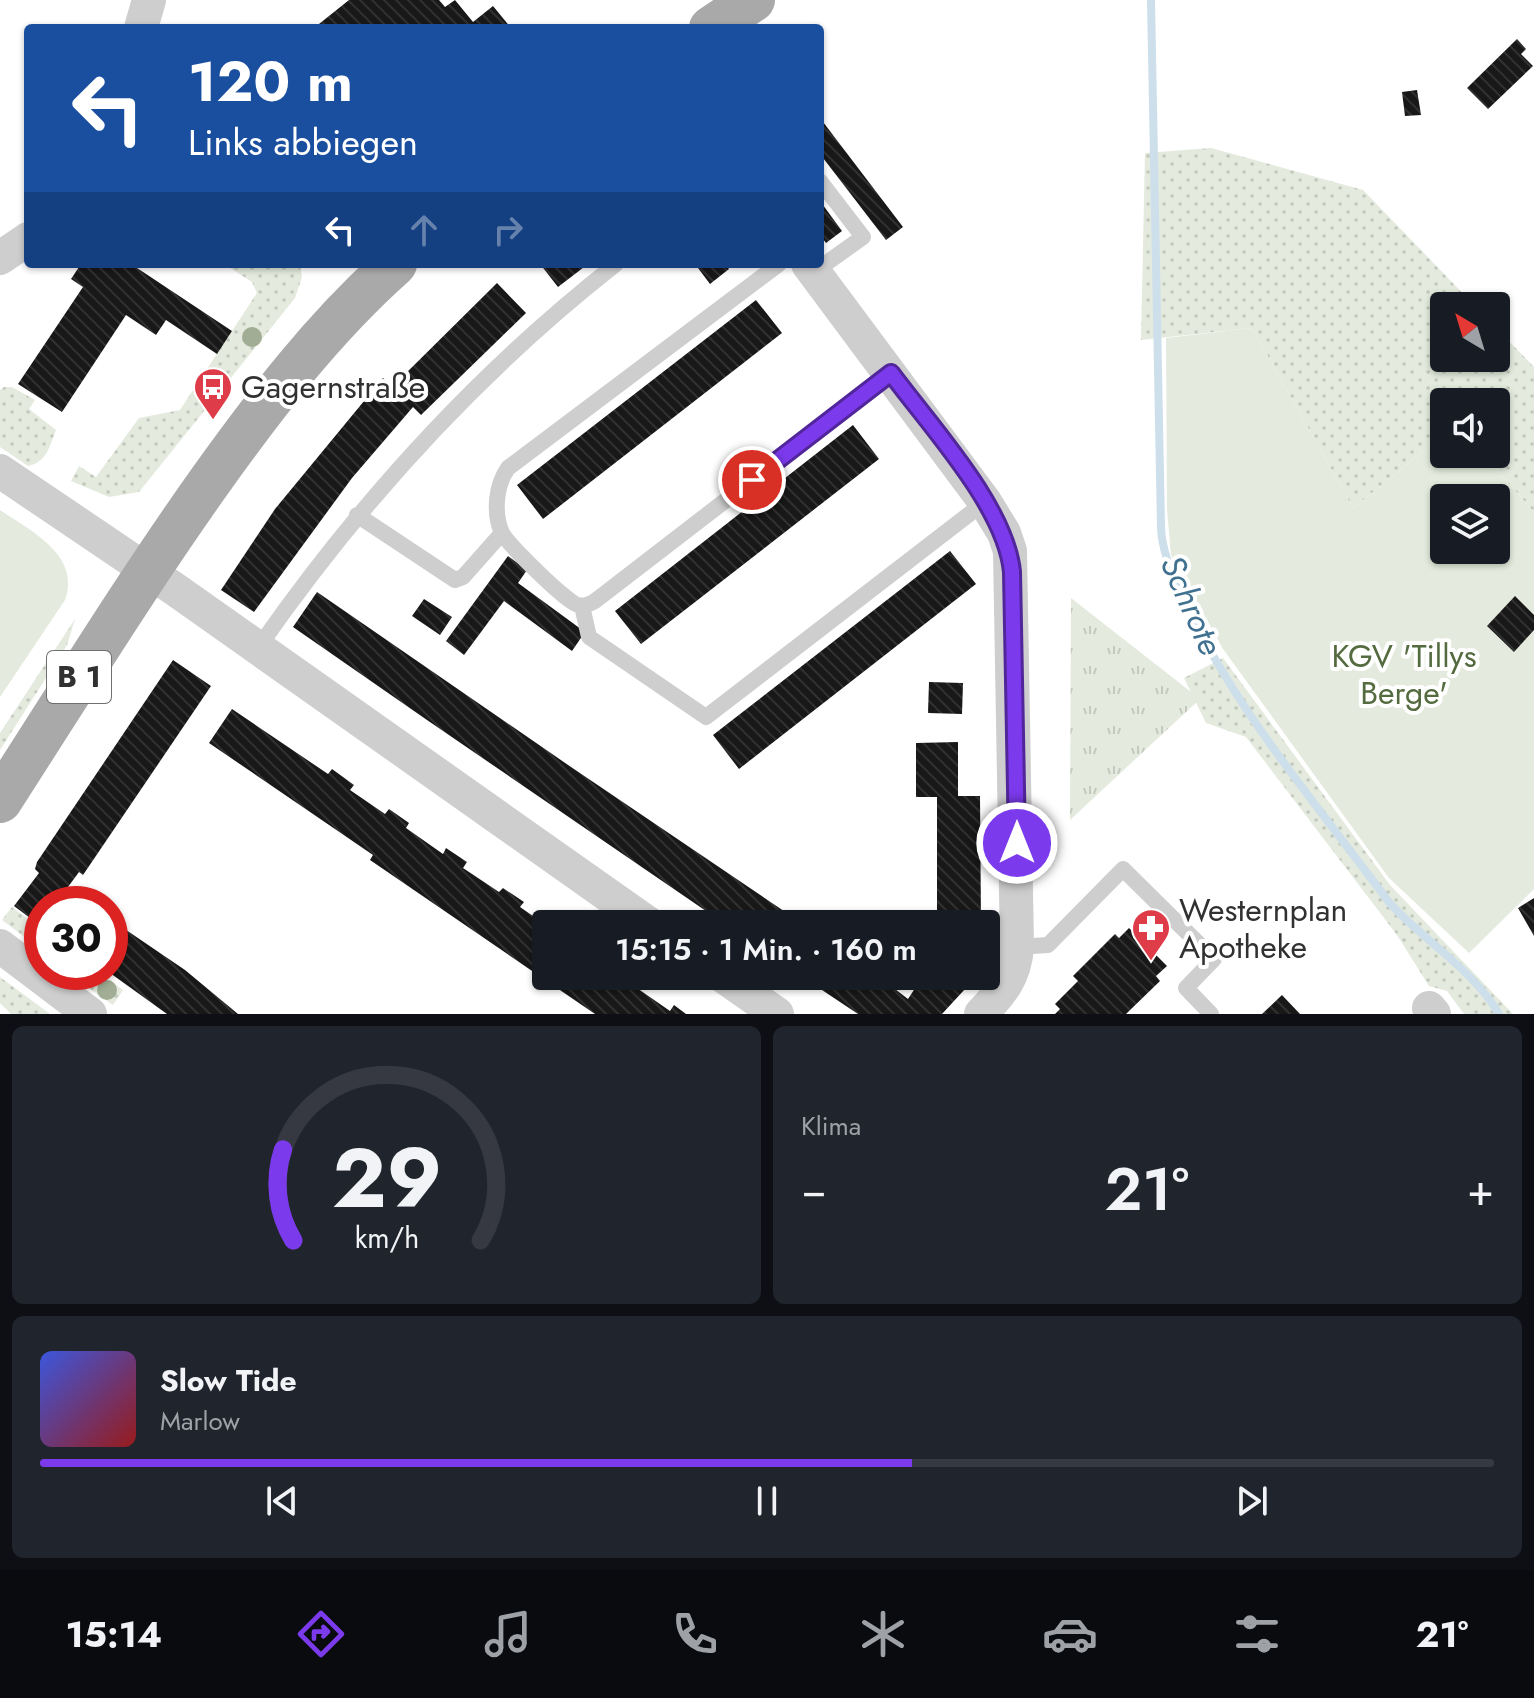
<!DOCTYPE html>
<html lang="de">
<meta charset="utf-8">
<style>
:root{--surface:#171b24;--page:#20242c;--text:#f1f3f6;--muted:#9ea1a6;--line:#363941;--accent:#7c3aed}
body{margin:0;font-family:Jost,sans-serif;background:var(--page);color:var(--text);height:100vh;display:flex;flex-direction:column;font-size:30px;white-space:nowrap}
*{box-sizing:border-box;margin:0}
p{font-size:26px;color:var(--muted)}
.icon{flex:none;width:44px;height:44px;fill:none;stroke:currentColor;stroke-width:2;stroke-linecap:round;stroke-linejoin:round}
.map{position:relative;height:1014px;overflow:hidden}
.details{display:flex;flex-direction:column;gap:12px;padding:12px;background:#0d0f14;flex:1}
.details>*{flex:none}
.top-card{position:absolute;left:24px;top:24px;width:800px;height:244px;border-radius:8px;box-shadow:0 2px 6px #0004;background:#1a4fa0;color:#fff;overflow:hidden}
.needle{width:52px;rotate:322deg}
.fabs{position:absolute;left:1430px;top:292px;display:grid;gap:16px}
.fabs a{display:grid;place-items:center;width:80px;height:80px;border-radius:8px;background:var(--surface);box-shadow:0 2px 6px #0004;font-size:40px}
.speed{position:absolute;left:24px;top:886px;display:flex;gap:16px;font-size:40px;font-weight:700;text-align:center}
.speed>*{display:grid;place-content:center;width:104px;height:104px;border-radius:50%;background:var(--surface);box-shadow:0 2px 6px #0004;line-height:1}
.speed .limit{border:12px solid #d22;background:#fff;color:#111}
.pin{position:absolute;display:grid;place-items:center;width:68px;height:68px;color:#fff;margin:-34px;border:4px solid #fff;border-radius:50%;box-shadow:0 2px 8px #0007}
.me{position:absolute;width:88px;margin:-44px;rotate:0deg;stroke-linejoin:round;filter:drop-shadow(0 0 6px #0008)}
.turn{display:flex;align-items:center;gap:28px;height:168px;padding:0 32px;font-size:36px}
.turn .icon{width:104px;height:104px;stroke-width:2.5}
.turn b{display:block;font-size:56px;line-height:68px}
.lanes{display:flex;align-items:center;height:76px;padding:0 32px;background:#0003;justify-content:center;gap:40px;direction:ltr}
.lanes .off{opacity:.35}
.big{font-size:60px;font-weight:600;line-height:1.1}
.details .tile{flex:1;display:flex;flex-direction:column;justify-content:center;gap:12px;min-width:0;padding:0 28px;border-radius:12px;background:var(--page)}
.details .dial{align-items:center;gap:0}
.dial svg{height:208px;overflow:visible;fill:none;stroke:var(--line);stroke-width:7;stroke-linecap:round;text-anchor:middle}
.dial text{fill:var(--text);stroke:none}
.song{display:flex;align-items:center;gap:24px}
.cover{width:96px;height:96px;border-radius:12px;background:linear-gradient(135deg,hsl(230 70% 55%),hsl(0 70% 35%))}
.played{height:8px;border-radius:4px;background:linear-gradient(90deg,var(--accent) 60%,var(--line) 60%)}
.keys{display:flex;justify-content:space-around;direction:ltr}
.heat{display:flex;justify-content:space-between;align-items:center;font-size:44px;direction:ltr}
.details .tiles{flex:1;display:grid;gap:12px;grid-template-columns:1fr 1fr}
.tile:last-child{grid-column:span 2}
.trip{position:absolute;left:532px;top:910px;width:468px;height:80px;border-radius:8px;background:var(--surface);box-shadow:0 2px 6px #0004;font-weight:600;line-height:80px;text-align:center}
.tab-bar{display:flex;height:128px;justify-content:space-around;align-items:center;background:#090b0e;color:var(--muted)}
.tab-bar .icon{width:56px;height:56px}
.tab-bar .on{color:var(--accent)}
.tab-bar b{font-size:36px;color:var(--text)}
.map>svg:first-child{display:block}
</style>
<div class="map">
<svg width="1534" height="1014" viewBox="0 0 1534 1014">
<defs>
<pattern id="grass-dots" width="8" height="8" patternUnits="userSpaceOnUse" patternTransform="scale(2)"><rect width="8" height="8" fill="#e4eadd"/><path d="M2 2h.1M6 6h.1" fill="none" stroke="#c4c9be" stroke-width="1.8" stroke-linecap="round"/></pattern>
<pattern id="park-tufts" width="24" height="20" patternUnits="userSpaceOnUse" patternTransform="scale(2)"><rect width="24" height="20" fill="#e4eadd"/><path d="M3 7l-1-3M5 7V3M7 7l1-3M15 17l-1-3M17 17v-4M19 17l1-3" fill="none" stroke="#c4c9be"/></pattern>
<pattern id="building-back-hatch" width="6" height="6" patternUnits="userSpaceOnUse" patternTransform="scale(2)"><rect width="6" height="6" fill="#181818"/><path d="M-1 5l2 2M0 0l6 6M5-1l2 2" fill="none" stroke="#313131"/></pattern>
</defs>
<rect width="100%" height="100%" fill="#fff"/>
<path fill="url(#grass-dots)" d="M1211,148L1363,190L1475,306H1444V358H1496V328L1534,367V512L1483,454H1496V402H1444V435L1353,508L1252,328L1141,340L1145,153Z
M224,264H300L302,277L295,298L139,492L109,497L71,481L79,466L96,477L139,418L180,410L257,293L252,282Z
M4,387H12L35,400L29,409L56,430C49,447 47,462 28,466L0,447V390Z
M75,619L67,645L0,750V733Z
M1223,658L1390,885L1513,1014H1464L1447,991L1429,986L1397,935L1246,737L1206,723L1184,678Z
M12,907L42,930V950L2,920Z
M98,972L123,990L113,1005L67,973Z
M0,977L50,1014H11L0,1003Z"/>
<path fill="url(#park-tufts)" d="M1071,598L1200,699L1070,820Z"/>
<path fill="#e4eadd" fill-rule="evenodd" d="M1252,328L1353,508L1444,435V454H1483L1534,512V889L1469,953L1389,878L1223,649L1171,555L1167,509L1166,338ZM1444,498H1496V550H1444Z
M0,510C31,531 81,555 65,600L0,697Z"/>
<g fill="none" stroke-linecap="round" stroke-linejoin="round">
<path stroke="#cddfeb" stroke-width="8" d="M1151,0L1161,528C1162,553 1173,574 1183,597C1233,708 1316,803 1388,901C1423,941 1472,968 1499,1014"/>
</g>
<path fill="url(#building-back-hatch)" d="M349,0H439L445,7L455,0L473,22L493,6L511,28H314Z
M1517,39L1526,49L1521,54L1533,66L1488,109L1467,88Z
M1417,90L1421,115L1405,116L1402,92Z
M820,118L903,227L886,240L820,154Z
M820,201L842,231L826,243L820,235Z
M81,264H131L232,331L217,354L166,320L156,335L126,315L62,412L18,384L83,287L71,279Z
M540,264H588L558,287Z
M695,264H725L729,269L710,284Z
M497,283L526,313L421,415L413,407L352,478L254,612L221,590L275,509L383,378L392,387Z
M756,300L782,333L543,519L517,485Z
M853,425L879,459L641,644L615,611Z
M950,551L976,584L739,769L713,735Z
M508,556L527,570L518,583L585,632L572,651L504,601L464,655L446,641Z
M317,592L571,767L803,924H725L427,720L293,627Z
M1515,596L1534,615V630L1514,652L1487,626Z
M424,599L452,617L440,635L412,616Z
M173,660L211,686L83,875L79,872L68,887L90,904H42V927L14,906L39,873L35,869L37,862Z
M929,682L963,683L962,714L928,713Z
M232,709L328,774L332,769L354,785L350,790L385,814L389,809L409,823L406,828L443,854L446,848L467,862L463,868L499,892L503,888L524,902L520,907L546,925V976H631L638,981L634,986L670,1011L674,1005L686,1014H595L370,860L373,855L209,743Z
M958,742V796H980L981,924H937V797H916V743Z
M1534,898V936L1518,908Z
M110,919L185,970L238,1014H167L110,973Z
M1129,928L1167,966L1156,976L1160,981L1126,1014H1055L1060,1009L1055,1004L1078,981L1073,976L1115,934L1119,938Z
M801,976H878L908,999L923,976H977L942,1014H858Z
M1282,995L1300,1014H1262Z"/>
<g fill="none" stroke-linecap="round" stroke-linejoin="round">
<path stroke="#cecece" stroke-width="16" d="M779,264L508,468C496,485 493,513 502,533C508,544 567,603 578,605C584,607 590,604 595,601L891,373
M814,272L863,237L820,181
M357,515L455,580L463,577L502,533
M582,606L589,637L706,717L985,502
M258,648C359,503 476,374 616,264
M1017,947L1048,945L1123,869L1214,959L1186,988L1211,1014"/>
<path stroke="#cecece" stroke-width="34" d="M141,28L149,0
M0,258L28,239
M808,264L985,502L1004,533L1010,551L1017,947C1015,977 1001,993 981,1014
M0,471L176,590L649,924
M0,946L90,1014
M723,976L777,1014
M1429,1008L1434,1014"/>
<path stroke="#a9a9a9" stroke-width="44" d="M711,28L753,0
M0,801C69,694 136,585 210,481C265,404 324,327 395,264"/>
</g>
<g fill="#a1ae95">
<circle cx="252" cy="337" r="10"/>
<circle cx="107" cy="990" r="10"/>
</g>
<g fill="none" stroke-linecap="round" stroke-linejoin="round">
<defs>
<path id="route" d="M752,480L891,373C930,426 1006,507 1012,572L1017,843"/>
</defs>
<use href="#route" stroke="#51269a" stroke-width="20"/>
<use href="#route" stroke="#7c3aed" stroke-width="14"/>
</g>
<defs>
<symbol id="bus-pin" viewBox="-11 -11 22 30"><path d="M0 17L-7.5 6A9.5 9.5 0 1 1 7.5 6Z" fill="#de3c48" stroke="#fff"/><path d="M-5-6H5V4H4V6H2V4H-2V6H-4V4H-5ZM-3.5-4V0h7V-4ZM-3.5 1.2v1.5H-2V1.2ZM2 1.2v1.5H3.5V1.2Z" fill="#fff"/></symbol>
<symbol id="pharmacy-pin" viewBox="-11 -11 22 30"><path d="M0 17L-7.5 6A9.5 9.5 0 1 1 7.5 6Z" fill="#de3c48" stroke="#fff"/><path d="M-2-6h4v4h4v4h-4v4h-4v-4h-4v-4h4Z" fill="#fff"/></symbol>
</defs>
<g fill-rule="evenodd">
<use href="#bus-pin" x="191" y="365" width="44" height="60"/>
<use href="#pharmacy-pin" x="1129" y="906" width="44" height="60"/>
</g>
<g text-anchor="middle" stroke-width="8" stroke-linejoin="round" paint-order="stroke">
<rect fill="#fff" stroke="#6f6f6f" stroke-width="2" x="47" y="651" width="64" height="52" rx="6"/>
<g font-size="30" font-weight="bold" fill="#313131">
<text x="79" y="687">B 1</text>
</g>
<g font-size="32" fill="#313131" stroke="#fff" text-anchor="start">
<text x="241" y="398">Gagernstraße</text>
<text x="1179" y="921">Westernplan<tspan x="1179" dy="37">Apotheke</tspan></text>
</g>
<g font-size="32" fill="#546b3f" stroke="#fff">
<text x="1404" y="667">KGV 'Tillys<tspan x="1404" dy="37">Berge'</tspan></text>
</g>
<g font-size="34" font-style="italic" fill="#417190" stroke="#fff">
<text transform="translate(1192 605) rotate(66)" y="12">Schrote</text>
</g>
</g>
</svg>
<div class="fabs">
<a><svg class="needle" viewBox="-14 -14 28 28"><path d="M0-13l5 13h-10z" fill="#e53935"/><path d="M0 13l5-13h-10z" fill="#9ea1a6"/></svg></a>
<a><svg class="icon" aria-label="sound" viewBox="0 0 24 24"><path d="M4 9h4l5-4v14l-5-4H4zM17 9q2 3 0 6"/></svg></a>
<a><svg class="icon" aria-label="layers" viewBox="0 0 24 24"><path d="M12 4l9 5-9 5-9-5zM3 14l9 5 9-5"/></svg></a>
</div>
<div class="speed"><div class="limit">30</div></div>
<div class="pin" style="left:752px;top:480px;background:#d93025"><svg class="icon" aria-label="arrive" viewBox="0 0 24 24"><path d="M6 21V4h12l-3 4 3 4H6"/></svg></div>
<svg class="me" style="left:1017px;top:843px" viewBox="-20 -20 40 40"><circle r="17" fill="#7c3aed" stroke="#fff" stroke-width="3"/><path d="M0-11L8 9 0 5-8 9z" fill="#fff"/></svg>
<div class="trip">15:15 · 1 Min. · 160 m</div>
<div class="top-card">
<div class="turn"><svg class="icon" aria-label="left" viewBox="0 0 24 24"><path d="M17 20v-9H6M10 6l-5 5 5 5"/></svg><div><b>120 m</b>Links abbiegen</div></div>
<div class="lanes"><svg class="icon" aria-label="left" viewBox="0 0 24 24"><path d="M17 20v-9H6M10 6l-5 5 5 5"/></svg><svg class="icon off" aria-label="ahead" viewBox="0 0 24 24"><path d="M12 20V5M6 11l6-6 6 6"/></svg><svg class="icon off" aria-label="right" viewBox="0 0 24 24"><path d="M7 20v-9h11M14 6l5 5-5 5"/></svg></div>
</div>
</div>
<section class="details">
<div class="tiles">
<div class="tile dial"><svg viewBox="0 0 100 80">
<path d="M14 69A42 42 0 1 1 86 69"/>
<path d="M14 69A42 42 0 0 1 10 34" stroke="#7c3aed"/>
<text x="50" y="56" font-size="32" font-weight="700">29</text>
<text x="50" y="72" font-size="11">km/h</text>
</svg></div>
<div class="tile"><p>Klima</p>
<div class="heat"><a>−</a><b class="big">21°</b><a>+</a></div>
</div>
<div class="tile">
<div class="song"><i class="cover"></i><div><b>Slow Tide</b><p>Marlow</p></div></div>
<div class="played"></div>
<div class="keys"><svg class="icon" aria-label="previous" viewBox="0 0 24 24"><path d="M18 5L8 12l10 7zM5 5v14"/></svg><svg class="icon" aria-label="pause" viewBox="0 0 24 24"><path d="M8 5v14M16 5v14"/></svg><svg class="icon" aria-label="next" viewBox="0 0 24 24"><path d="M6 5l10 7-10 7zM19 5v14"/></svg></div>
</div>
</div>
</section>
<nav class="tab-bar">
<b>15:14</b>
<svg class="icon on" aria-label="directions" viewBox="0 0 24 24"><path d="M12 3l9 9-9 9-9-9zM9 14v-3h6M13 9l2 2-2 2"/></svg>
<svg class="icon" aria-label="music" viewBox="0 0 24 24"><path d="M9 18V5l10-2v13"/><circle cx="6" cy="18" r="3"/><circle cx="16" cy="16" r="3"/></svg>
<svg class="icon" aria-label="phone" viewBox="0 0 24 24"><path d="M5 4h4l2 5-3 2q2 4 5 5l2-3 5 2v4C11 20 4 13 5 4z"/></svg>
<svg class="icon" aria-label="climate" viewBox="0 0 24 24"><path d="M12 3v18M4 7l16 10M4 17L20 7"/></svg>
<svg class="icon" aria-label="car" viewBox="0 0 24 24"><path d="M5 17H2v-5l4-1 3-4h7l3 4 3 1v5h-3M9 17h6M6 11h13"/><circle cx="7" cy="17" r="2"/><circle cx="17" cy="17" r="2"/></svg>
<svg class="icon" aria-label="filters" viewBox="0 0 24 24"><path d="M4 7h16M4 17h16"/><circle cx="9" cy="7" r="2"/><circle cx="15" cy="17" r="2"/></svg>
<b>21°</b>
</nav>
